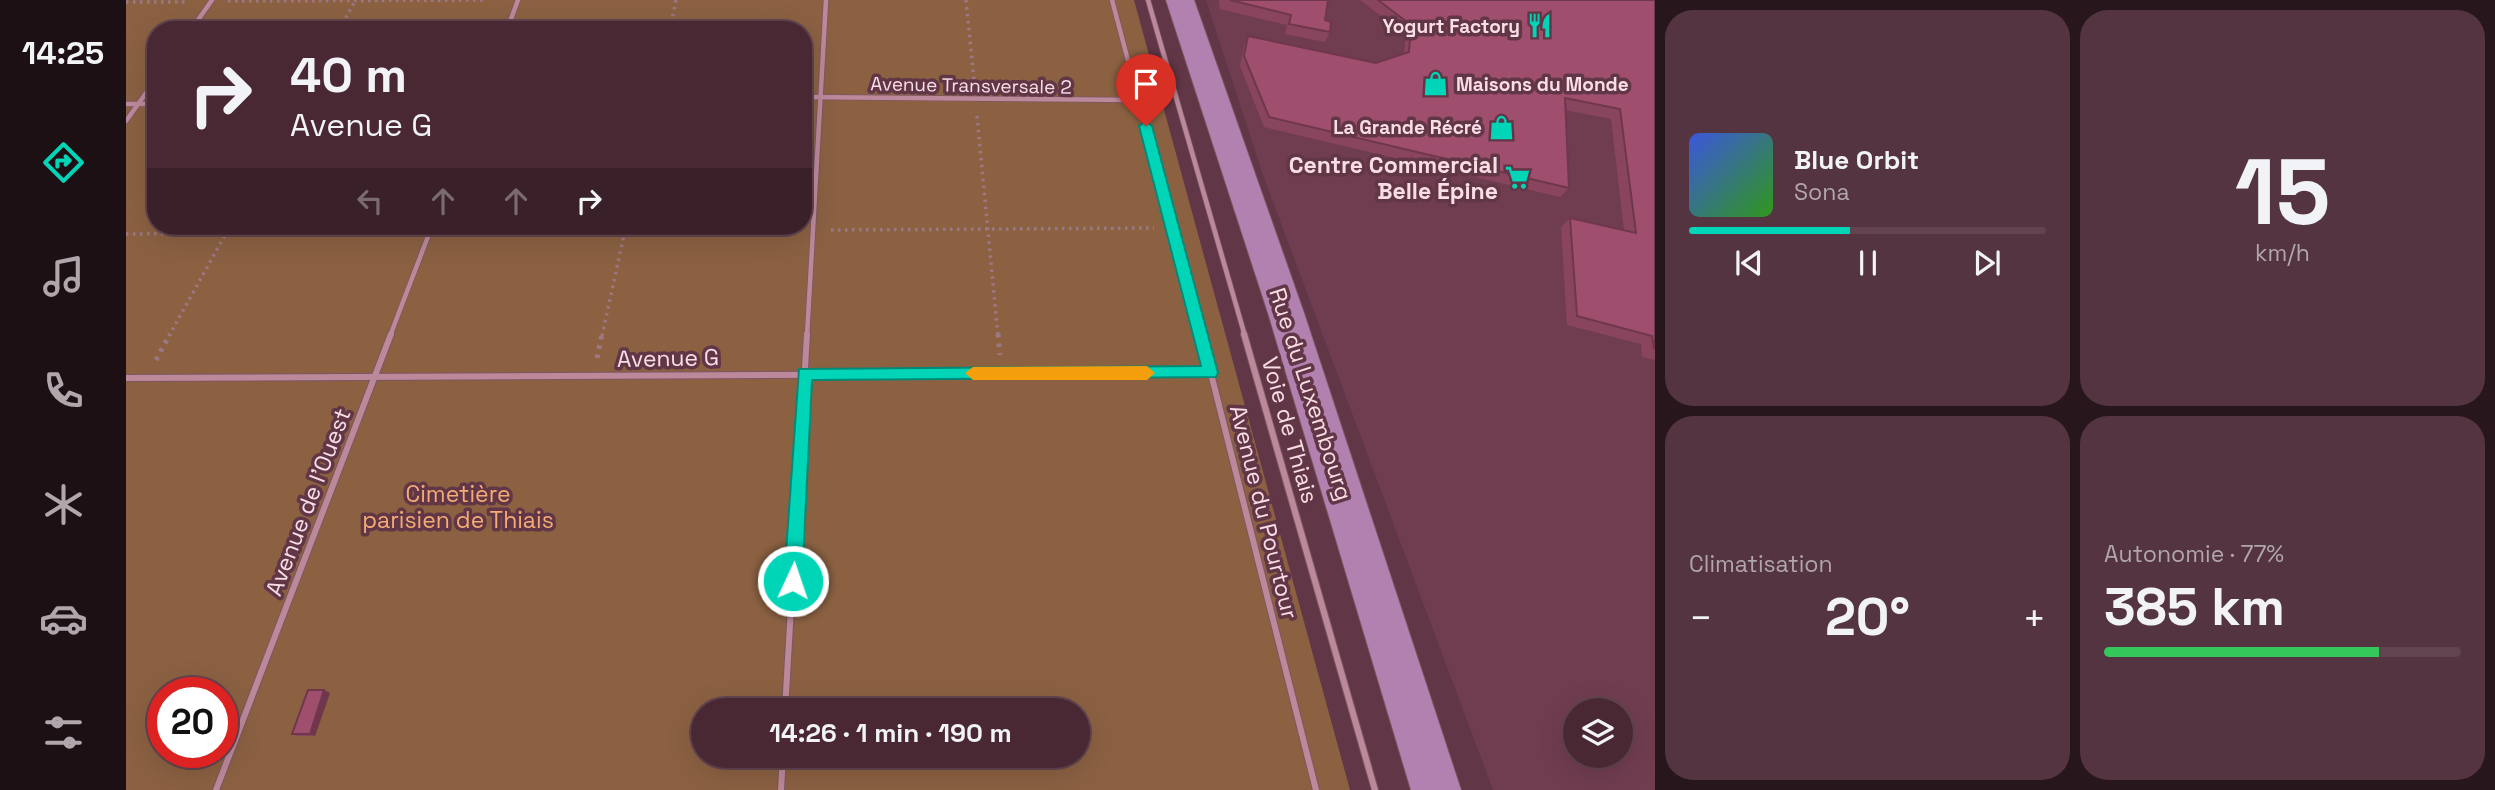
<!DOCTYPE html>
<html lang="fr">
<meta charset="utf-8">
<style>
:root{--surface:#492834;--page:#533440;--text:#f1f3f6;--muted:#b1a6ac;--line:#61444f;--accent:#00d5b7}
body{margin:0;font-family:"Space Grotesk",sans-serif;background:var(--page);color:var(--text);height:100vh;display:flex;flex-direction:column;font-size:26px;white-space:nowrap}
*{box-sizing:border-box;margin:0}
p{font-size:23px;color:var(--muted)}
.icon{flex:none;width:38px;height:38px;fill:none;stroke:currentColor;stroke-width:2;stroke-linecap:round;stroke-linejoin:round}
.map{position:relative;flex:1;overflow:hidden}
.drawer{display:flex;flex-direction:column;gap:10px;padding:10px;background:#28161d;width:840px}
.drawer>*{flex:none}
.banner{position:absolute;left:21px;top:21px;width:665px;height:214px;border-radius:28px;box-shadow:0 7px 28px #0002,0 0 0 2px var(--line);background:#492834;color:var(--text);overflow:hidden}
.buttons{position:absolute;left:1437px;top:698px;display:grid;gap:14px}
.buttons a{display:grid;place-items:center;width:70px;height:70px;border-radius:50%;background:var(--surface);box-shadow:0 7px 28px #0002,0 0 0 2px var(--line);font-size:35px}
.speed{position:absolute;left:21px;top:677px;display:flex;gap:14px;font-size:35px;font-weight:700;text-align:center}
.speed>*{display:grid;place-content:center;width:91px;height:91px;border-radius:50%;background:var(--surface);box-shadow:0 7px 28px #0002,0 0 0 2px var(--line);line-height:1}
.speed .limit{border:10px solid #d22;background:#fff;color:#111}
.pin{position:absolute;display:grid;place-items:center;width:60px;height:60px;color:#fff;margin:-72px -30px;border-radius:50% 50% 50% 0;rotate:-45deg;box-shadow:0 0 7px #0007}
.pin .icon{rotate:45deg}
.me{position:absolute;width:77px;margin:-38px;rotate:3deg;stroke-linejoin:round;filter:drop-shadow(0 0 5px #0008)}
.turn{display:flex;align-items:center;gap:24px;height:147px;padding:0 28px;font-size:32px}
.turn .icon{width:91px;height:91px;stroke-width:2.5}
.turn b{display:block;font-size:49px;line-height:60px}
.lanes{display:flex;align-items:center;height:66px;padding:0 28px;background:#0003;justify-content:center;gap:35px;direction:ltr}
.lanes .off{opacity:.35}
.big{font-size:52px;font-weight:700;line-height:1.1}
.drawer .tile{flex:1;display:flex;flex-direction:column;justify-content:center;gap:10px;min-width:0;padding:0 24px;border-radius:28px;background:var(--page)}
.drawer .dial{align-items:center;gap:0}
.dial b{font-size:91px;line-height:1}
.song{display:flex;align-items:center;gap:21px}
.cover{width:84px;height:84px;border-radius:10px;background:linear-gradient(135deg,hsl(230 70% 55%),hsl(110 70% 35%))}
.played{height:7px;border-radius:4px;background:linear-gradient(90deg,var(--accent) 45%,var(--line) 45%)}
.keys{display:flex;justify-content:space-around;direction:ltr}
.heat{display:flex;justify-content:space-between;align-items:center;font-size:38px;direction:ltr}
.charge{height:10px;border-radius:5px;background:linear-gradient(90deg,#34c759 77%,var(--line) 0)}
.drawer .tiles{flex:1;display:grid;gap:10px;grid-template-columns:repeat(2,1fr)}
.trip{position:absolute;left:565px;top:698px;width:399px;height:70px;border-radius:35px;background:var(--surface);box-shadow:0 7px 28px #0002,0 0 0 2px var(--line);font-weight:700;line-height:70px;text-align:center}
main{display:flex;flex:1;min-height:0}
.tabs{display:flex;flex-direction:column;width:126px;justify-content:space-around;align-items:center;background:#1d1015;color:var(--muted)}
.tabs .icon{width:49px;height:49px}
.tabs .current{color:var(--accent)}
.tabs b{font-size:32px;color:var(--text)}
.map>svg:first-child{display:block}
</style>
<main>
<nav class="tabs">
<b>14:25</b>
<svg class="icon current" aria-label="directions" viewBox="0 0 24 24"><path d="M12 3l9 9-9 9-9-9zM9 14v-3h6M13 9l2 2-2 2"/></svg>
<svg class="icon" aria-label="music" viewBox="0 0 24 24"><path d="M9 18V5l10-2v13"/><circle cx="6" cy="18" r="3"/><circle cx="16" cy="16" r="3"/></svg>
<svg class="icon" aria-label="phone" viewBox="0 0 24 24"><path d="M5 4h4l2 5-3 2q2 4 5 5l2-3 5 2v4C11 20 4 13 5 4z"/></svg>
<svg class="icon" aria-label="climate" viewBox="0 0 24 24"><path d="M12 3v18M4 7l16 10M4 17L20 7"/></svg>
<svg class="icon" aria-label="car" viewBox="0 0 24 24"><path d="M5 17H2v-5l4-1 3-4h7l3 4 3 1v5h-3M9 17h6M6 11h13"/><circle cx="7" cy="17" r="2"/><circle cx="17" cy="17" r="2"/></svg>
<svg class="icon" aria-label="filters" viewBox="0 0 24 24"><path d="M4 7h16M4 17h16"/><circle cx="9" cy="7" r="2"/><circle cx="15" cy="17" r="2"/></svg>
</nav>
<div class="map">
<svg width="1529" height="790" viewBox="0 0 1529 790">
<rect width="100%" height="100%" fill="#613646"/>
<path fill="#703d50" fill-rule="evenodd" d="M1080,0H1529V790H1367L1137,175ZM1449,710H1494V756H1449Z"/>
<path fill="#8b6142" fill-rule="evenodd" d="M0,0H1008L1224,790H0ZM30,30H677V226H30ZM37,693H96V752H37ZM578,710H952V756H578Z"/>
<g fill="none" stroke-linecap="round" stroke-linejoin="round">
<defs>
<path id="lane-far1" d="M986,0L1075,336
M1022,0L1119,336
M65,30L86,0
M381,30L392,0
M677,97L1013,100
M0,104H30
M0,121L30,79
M264,336L306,226
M681,336L700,0"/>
<path id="lane" d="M1075,334L1190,790
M1118,334L1249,790
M0,378L1085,373
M659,710L681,334
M90,790L265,334
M655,790L657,756"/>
<path id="secondary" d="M1040,0H1068L1178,313L1335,790H1285L1142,313Z"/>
</defs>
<use href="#lane-far1" stroke="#7b5664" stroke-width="6"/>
<use href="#lane" stroke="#7b5664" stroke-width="8"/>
<use href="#secondary" stroke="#7b5664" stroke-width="2"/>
<path stroke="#9c7784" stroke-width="3.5" stroke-dasharray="2.5 4.5" stroke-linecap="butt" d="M840,0L848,80
M102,1L361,0
M0,2H62
M213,30L229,1
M544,30L550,0
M851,116L872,336
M705,230L1028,228
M323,232L668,230
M0,234L283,232
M43,336L104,226
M476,336L500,226"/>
<path stroke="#9c7784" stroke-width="5" stroke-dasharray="3.5 6" stroke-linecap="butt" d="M872,334L874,355
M471,358L476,334
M30,360L44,334"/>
<use href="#lane-far1" stroke="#bc899a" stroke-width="4.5"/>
<use href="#lane" stroke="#bc899a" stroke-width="6"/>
<use href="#secondary" fill="#b281b0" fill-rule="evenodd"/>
</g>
<path fill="#89445e" d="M1093,0H1202L1199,20L1204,32L1199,42L1159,34L1161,25L1094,9Z
M1234,0H1529V360L1516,357L1515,344L1441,325L1435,227L1444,218L1498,230L1485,119L1439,110L1443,188L1434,197L1138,127L1114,66L1118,46L1122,36L1250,63L1278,53L1280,35Z
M204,693L189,736H172L166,734Z"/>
<path fill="#6f374c" d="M198,690L204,693L189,736L184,734Z"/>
<path fill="#9f4f6d" stroke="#6f374c" stroke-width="2" d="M1104,0H1202L1199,20L1205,22L1204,32L1163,24L1165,15Z
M1252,0H1529V348H1528L1526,336L1451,316L1444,218L1510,233L1494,109L1439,98L1443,188L1143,117L1118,56L1122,36L1250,63L1283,52L1285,25Z
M182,690H198L184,734H166Z"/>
<path fill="#00d5b7" stroke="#008a77" stroke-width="2" d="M1020,121L1026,126L1092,373L1090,377L686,380L676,581L673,587L667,590L660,587L658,581L673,369L1075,366L1013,126Z"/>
<path fill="#f59e0b" d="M1021,366L1029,373L1021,380H847L839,373L847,367Z"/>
<defs>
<symbol id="restaurant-bare" viewBox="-9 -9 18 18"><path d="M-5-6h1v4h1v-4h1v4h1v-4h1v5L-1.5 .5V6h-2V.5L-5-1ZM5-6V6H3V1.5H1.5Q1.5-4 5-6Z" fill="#00d5b7" stroke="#613646" stroke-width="2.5" paint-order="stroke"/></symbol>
<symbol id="shop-bare" viewBox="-9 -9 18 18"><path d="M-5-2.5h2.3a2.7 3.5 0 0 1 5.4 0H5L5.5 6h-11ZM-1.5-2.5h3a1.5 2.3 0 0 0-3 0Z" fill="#00d5b7" stroke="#613646" stroke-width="2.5" paint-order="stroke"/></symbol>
<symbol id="supermarket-bare" viewBox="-9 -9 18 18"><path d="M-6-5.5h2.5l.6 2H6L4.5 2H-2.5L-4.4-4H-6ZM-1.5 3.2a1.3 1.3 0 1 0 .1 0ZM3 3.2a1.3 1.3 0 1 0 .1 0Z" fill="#00d5b7" stroke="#613646" stroke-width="2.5" paint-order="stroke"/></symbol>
</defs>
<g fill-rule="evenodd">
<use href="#restaurant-bare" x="1396" y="8" width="35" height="35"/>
<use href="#shop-bare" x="1292" y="66" width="35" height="35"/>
<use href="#shop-bare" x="1358" y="110" width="35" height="35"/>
<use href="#supermarket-bare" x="1374" y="160" width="35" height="35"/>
</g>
<g text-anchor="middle" stroke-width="7" stroke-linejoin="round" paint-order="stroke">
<g font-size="19" font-weight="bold" fill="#fadee6" stroke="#613646" text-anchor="end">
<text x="1394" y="33">Yogurt Factory</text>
<text x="1330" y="91" text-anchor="start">Maisons du Monde</text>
<text x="1356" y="134">La Grande Récré</text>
</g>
<g font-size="19" fill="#fadee6" stroke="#613646">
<text transform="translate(845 85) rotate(1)" y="7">Avenue Transversale 2</text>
</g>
<g font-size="23" font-weight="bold" fill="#fadee6" stroke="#613646" text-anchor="end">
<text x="1372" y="173">Centre Commercial<tspan x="1372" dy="26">Belle Épine</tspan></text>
</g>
<g font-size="23" fill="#fadee6" stroke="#613646">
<text transform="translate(542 358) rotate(-1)" y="8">Avenue G</text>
<text transform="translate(1185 394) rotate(72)" y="8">Rue du Luxembourg</text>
<text transform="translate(1164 430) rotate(74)" y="8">Voie de Thiais</text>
<text transform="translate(182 502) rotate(-69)" y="8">Avenue de l'Ouest</text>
<text transform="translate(1138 512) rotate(76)" y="8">Avenue du Pourtour</text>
</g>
<g font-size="23" fill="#f5ac74" stroke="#613646">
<text x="332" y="502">Cimetière<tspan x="332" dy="26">parisien de Thiais</tspan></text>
</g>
</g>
</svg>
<div class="buttons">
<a><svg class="icon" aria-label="layers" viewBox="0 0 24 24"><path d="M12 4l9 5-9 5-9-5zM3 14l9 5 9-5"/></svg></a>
</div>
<div class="speed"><div class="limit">20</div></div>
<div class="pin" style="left:1020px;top:126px;background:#d93025"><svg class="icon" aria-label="arrive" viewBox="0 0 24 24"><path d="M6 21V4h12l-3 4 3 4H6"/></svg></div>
<svg class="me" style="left:667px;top:581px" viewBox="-20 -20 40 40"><circle r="17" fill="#00d5b7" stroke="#fff" stroke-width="3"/><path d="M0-11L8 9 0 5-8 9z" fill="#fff"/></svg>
<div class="trip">14:26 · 1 min · 190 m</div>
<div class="banner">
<div class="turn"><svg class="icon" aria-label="right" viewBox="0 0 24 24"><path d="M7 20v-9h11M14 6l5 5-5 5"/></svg><div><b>40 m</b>Avenue G</div></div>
<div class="lanes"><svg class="icon off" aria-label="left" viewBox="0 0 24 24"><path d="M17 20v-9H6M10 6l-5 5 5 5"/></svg><svg class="icon off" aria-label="ahead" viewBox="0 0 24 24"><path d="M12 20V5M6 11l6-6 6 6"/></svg><svg class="icon off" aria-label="ahead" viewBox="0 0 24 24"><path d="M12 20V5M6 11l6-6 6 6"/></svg><svg class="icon" aria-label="right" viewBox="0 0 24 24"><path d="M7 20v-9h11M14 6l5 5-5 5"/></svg></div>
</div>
</div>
<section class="drawer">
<div class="tiles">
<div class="tile">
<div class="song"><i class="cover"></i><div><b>Blue Orbit</b><p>Sona</p></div></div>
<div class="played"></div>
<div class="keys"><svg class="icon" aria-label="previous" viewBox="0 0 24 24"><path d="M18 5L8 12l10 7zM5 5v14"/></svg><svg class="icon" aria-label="pause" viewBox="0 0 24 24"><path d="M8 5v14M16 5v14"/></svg><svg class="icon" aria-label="next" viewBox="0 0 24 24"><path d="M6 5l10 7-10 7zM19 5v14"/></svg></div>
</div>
<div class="tile dial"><b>15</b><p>km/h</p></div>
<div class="tile"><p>Climatisation</p>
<div class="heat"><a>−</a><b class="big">20°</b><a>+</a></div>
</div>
<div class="tile"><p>Autonomie · 77%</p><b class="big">385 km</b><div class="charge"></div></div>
</div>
</section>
</main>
